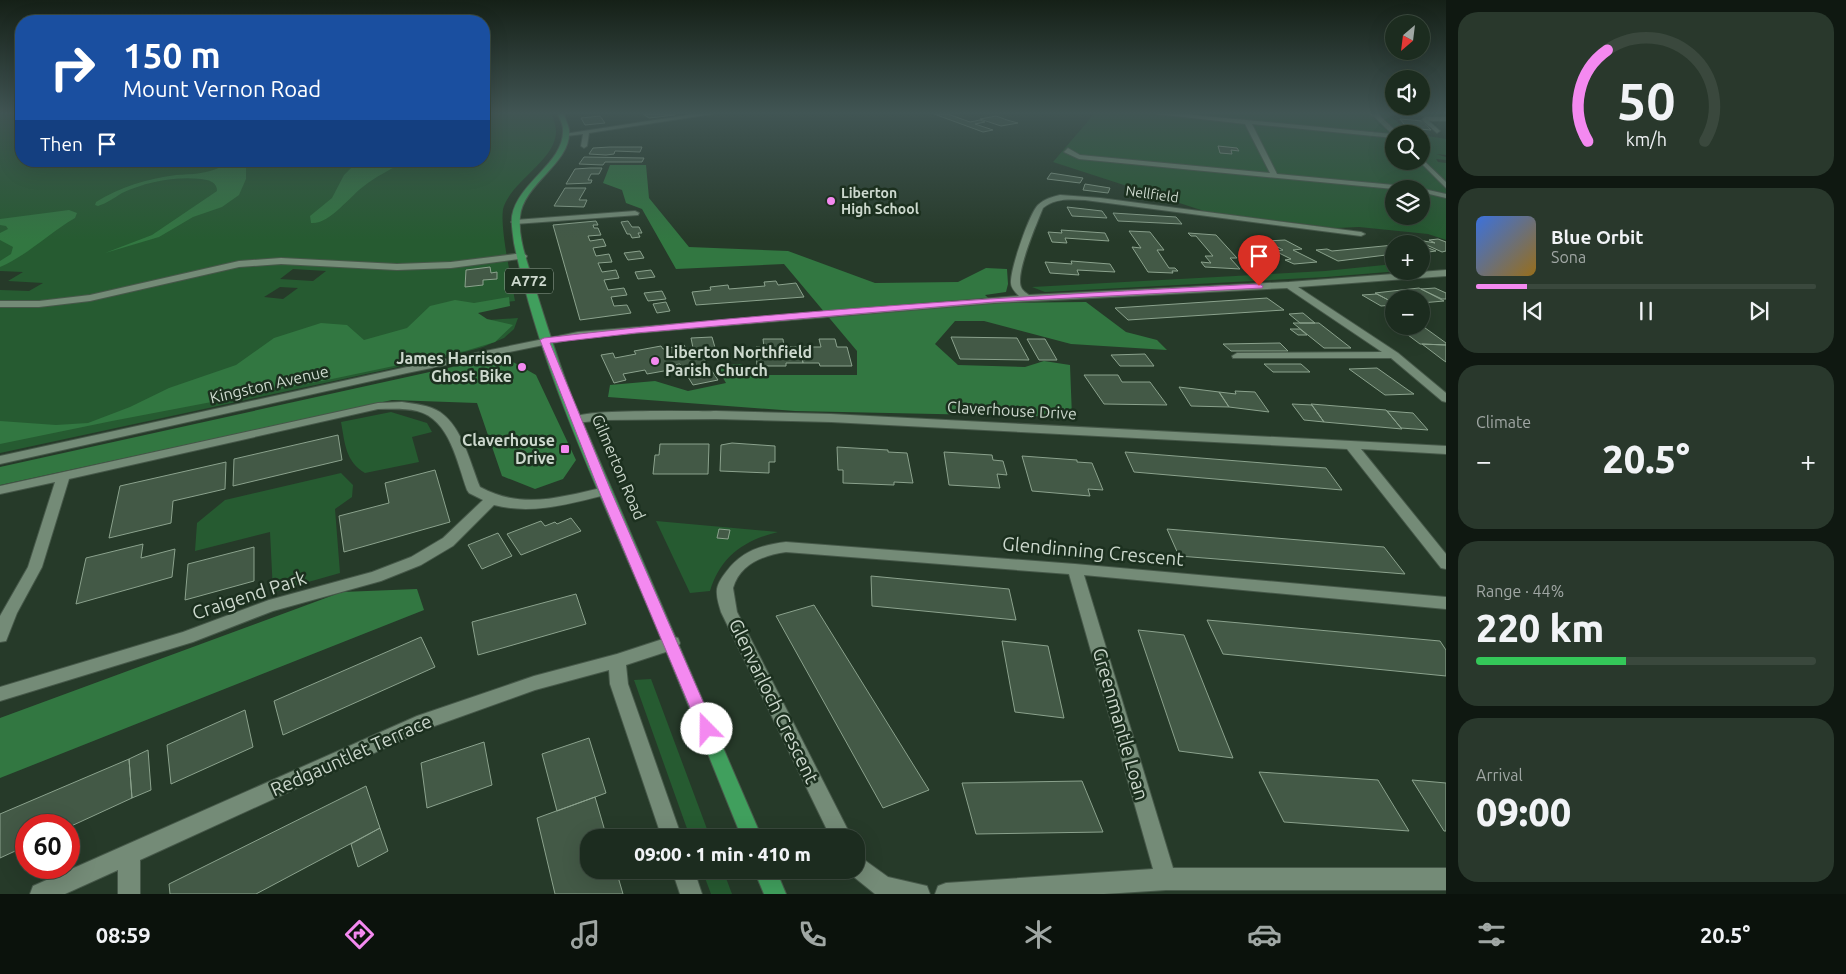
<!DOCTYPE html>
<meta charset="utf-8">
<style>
:root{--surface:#1c2c1f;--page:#29382c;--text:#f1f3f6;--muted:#a0a7a4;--line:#3a483d;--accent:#f489f0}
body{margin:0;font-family:Ubuntu,sans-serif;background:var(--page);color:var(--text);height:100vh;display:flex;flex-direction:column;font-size:19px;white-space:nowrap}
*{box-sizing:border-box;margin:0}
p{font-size:16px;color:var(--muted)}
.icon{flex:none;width:28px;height:28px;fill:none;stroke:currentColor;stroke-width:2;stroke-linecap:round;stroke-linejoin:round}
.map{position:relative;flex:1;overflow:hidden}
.drawer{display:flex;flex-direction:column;gap:12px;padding:12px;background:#0f1811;width:400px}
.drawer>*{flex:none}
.guide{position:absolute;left:15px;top:15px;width:475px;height:152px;border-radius:20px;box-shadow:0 5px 20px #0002,0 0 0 1px var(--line);background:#1a4fa0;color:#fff;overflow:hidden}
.needle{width:32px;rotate:208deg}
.tools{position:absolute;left:1385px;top:15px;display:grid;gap:10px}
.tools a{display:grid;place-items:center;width:45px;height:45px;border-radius:50%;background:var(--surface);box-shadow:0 5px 20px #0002,0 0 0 1px var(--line);font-size:25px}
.speed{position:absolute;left:15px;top:814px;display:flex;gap:10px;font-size:25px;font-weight:700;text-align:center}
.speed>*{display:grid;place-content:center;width:65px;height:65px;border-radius:50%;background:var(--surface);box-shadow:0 5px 20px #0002,0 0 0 1px var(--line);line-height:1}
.speed .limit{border:8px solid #d22;background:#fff;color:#111}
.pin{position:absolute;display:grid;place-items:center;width:42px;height:42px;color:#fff;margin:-51px -21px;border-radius:50% 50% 50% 0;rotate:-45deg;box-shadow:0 0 5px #0007}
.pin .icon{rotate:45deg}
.me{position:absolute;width:55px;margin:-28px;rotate:338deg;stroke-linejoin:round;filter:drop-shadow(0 0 4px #0008)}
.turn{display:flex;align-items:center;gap:18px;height:105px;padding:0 25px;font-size:22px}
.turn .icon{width:65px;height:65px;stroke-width:2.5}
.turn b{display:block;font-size:35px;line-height:42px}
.then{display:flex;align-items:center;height:48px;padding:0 25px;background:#0003;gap:10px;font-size:19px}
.big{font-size:38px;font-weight:800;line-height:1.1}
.drawer .card{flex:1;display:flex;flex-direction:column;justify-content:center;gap:8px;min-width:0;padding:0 18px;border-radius:20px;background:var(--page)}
.drawer .dial{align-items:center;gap:0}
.dial svg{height:130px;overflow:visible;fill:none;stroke:var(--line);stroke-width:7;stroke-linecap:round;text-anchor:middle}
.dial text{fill:var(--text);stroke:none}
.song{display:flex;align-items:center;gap:15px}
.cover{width:60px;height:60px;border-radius:8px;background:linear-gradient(135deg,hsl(220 70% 55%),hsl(40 70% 35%))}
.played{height:5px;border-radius:2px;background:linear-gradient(90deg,var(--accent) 15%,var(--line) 15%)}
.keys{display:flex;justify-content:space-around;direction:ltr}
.heat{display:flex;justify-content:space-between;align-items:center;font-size:28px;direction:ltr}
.charge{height:8px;border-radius:4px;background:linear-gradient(90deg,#34c759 44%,var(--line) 0)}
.trip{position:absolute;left:580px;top:829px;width:285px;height:50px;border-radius:20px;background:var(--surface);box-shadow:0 5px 20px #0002,0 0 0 1px var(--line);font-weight:800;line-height:50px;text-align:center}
.dock{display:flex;height:80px;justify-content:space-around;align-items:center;background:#0b120c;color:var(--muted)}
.dock .icon{width:35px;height:35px}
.dock .current{color:var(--accent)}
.dock b{font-size:22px;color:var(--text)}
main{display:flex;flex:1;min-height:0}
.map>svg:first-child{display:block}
</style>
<main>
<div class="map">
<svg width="1446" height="894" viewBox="0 0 1446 894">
<rect width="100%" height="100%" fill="#263a29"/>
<path fill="#265b31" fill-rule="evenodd" d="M0,114H21V139L14,140V143H21V161H484V114H551C573,153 516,174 504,206C498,220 512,282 515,301L472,306L473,321L518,318L514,329L504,338L483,347L454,355L0,453V290L29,291L43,283L8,281L23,272L0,271ZM293,269L326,271L313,281L280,279ZM280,287L298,288L283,299L264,297Z
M1094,114H1438L1446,116V118C1426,118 1408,113 1389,115L1409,132L1417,134H1394V161H1421V141L1432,142L1421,141V135L1446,139V155L1436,154L1446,157V160L1436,159L1438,162L1446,163V240L1428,234L1359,227L1336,228L1204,211L1053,162ZM1394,189H1421V216H1394Z
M1394,264V271H1400L1326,277L1045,292L1032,287L1325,271Z
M391,412L427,423L432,432L412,437L419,462L365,473C345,461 345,443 341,422Z
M341,473L353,485L352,497L335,509L340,573L273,592L270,532L195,551L197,523L225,500Z
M656,521L778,532C744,540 720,557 710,591L690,593Z
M651,679L710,837H690L634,680Z
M702,870H723L732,894H711Z"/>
<path fill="#327741" d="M204,161H243L246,163V179L239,195L222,207L193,217L159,237L105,253L152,235L217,191C217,182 209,180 201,179C176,176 145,182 122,193C114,198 107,203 98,206L95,205L96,202C119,187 150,178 176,175C193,174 206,174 221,167L202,162Z
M358,161H404C391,170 376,176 364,186C350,196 329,225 311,223L310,216L332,198L344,175Z
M610,165H646L649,198L689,247L788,251L875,283L958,282L986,268L1007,269L1008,284L1006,292L985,295L994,303L1086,302L1126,332L1157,340L1167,350L1071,344L984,321H955L935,344L958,365L1025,367L1044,361L1070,365L1072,417L795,411L608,397L610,385L655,381L688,391L726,383L716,366L741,364L762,375H857V351L784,264L676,269L642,209L626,203L622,190L603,183Z
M69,210L77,213L75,218C49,233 28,255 0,267V261L11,254L13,247L0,240V233L8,229L6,226L0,225V219Z
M509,297L510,306L478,313L487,319L513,325L495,342L465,351L332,379L112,421L0,444V421L56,425L88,423L130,407L169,388L236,365L274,338L321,323L347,325L364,340L407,328L430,306L455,300L474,303Z
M475,362H513L536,375L576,460L563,479L535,489L502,476L477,403L392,400L0,485V467Z
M417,589L424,610L0,778V718L342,592Z"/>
<path fill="#435946" stroke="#8ba28d" d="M643,114H675V115L649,118Z
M934,114H948L970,122L980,120L985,122L975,124L993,130L983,132Z
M600,116L605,123L585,125L581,118Z
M996,116L1007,120L1018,123L1001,126L980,119Z
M1400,119L1423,121L1431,130L1407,128Z
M1218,146L1237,148L1239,151L1231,150L1232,154L1220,153Z
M610,147H642L640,152L615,151L614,154L606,155L589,154L593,148Z
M584,157L644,158L642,162H605L603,165L579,164Z
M590,168H602L599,174H591L588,180H592L591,183L566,184L575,169Z
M1051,173L1083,178L1080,183L1047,179Z
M1085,184L1110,188L1108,193L1083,190Z
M565,188H586L579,200H587L584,207L554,206Z
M1067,207L1102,211L1107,218L1072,216Z
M1113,213L1176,217L1182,224L1118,221Z
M596,221L598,225H593L594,228H598L601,235L588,236L590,241L603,239L606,246L593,248L596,256L609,254L612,262L598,263L602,272L616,270L619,278L604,280L608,290L624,288L627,295L611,297L614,306L627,305L631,313L580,320L553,225Z
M628,221L632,227H639L642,233H638L640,237L632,238L630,234H627L621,222Z
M1061,230L1105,233L1109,241L1065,238L1067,243L1052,242L1048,232L1062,233Z
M1129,231L1150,232L1164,250H1157L1169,268H1175L1178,271H1172L1173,273L1148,272L1132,247L1141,248Z
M1188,233L1216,235L1237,258H1230L1240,269L1205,267L1201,262L1211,263L1205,256H1213L1196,236H1191Z
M1438,239L1446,242V251L1442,252L1420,242L1424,241L1435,243L1429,240Z
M1285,240L1302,249L1293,250L1317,262L1294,264L1285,260L1291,259L1275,251L1283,250L1267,241Z
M1394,245V254L1338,261L1316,250L1327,249L1332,251Z
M1421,245L1436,251L1421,253Z
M640,251L644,258L628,260L624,253Z
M1071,261L1110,264L1115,272L1077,270L1079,275L1050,273L1045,262L1072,264Z
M490,267L491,273L497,272V279L483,280V285L465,287L466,270Z
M651,270L655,277L638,279L635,272Z
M776,281L778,285L796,283L804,297L696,305L692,292L711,290L710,287L728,285L729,289L765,286L764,282Z
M1419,288L1444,301L1421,303V299H1394V303L1375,293Z
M1435,288L1446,293V299H1442L1421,289Z
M662,291L666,299L648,301L644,293Z
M1377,294L1394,303V305L1381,306L1362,295Z
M1267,298L1284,310L1128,320L1115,308Z
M666,302L670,311L657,313L653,304Z
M1303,313L1315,323H1300L1289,314Z
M1293,323H1319L1351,348H1324Z
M1421,325L1446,343V345L1420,344L1396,326Z
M1290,329H1300L1307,335H1298Z
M712,337L716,351L708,352L712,358L704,359L718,380L693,385L680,364L673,365L675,369L647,374L645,370L623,374L626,380L614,383L601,355L613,353L615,358L636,354L634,351L661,346L663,349L684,345L686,349L693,348L691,338Z
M951,337L1017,338L1029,360L960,359Z
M763,339H783L784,347H800L803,363H786V366H757L756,347H764Z
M819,339H835L837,347H847L852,366H820L819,363H803L800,347H821Z
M1027,339H1045L1057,360H1039Z
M1280,343L1288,351H1231L1223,344Z
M1422,344L1446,345V362L1443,360Z
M1145,354L1154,366H1120L1111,355Z
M1264,364H1301L1310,372H1273Z
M1377,368L1408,390L1414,394L1385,395L1349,369Z
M1084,375H1118L1122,382H1150L1167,405L1104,404Z
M1179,387L1219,392L1229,407L1191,406Z
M1235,391L1255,392L1269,412L1229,407L1219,392L1236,394Z
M1292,404L1312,405L1324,422L1304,420Z
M1311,404L1386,410L1402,429L1324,422Z
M1387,411L1413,413L1428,430L1401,428Z
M338,435L342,460L233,486L234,459Z
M732,443L775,446V462H769V473L720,471L721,445Z
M660,444H709L708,474H653L655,455H659Z
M837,447L888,450V452L907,453L913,483L894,482V485L843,483V470H838Z
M944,452L992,455L993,460L1003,461L1007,475L997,474L1000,488L949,485Z
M1125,452L1326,468L1342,490L1134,472Z
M1022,456L1077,460V462L1092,463L1103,490L1088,489L1090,496L1032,491Z
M226,462L225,489L173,501L171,523L109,538L120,486Z
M435,470L450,522L344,552L339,516L389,503L385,483Z
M571,518L581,531L521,555L507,534L541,521L545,526L555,522L557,524Z
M719,529L730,530L728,539L717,538Z
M1167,529L1384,547L1405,574L1179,556Z
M498,533L512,556L482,569L468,545Z
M143,544L141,558L175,549L172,577L76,604L86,558Z
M254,547V581L185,600L188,564Z
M871,576L1009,589L1016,620L872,606Z
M576,594L586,624L478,655L472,622Z
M814,605L929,790L883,808L776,616Z
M1207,620L1440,641L1446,650V676L1223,654Z
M1138,630L1184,635L1233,758L1179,751Z
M421,637L435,667L283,735L274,701Z
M1002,641L1048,646L1064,718L1015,712Z
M245,710L253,747L171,784L167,745Z
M589,738L606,793L557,811L542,754Z
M484,742L492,785L427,808L421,763Z
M148,750L151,790L132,798L129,759Z
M129,759L132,798L69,827V825H26V846L0,858V814Z
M1259,772L1378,780L1409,831L1284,822Z
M1412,780L1446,783V831H1444Z
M1082,781L1103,832L976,834L962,783Z
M366,786L380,828L256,894H170L169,884Z
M595,797L607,838H589V870H616L623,894H555L537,818Z
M380,828L388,851L358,867L351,844Z"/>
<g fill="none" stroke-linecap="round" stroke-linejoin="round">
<defs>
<path id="minor" d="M694,114H712L589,133L587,146L584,148L581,146L583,134L567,136L564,134Z
M1157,114H1183L1392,134L1371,114H1378L1399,134H1394V138L1252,124L1277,174L1415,187L1446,194V198L1421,192V189H1394L1079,159L1064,152L1068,148L1080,155L1270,173L1245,124Z
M1424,117H1446V121H1429L1440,131L1437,133L1422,120Z
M1421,158L1446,182V188L1419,161H1421Z
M1060,195L1100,198L1361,232L1365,234L1361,236L1085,200C1070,199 1055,198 1043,208C1037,223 1015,273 1021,287C1022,290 1026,293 1029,295L1289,282L1446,270V276L1298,287L1398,353L1446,393V402L1442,401L1391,358H1233L1232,356L1237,353L1382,352L1287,288L994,303L578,338L407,373L0,464V456L407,367L578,332L1019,296C1015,292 1011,288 1011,283C1010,270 1029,214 1038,205C1044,199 1052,197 1060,195Z
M635,211L639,213L638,215L515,224L511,222L515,220Z
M523,253L527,256L526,258L451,268L397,270L281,264L239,267L90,301L39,307H0V301H39L90,295L239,261L281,258L397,264L451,262Z
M402,402C415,404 429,405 440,412C463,428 470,463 480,487C522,510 561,497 605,487L610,488L612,491L610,494L605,495C569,504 531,515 494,505L453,546L421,565L381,581L273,611L193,642L0,701V687L183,632L269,600L372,572L411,557L443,538L483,500L469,493L467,490C457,463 450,419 417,411C404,408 391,409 378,409L69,479L42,567L17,613L6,641L0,642V616L28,567L55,482L0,494V486L378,403Z
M716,411L831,414L1446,446V454L1361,449L1446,554V569L1441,568L1347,449L831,422L716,419L603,420L576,423L570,419C580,408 695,412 716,411Z
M786,542L1075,564L1446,597V609L1084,575L1173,868H1446V890H1166L1104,894H935L938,886L946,883L1153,869L1069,574L786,552C764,555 740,564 733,588L737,612L852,838H831L721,612C719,605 716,597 717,589C718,583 722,577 726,572C742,551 761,545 786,542Z
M672,636L678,638L680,643L678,648L626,665L628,684L682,838H662L610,684L609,670L535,690L429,728L140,860V894H118V870L65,894H30L33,886L417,716L534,676L617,654Z
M856,856L863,859L888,877L927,886L930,894H875L849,873L847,870H856Z
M672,870H694L702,894H680Z"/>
<path id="major" d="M558,114H564C565,119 568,124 569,129C573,163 523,183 520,217C518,238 527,261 533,281C545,320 557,358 572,397L762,838H742C704,745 668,652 628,561C584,458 537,354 514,243C513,234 511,224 512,216C518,182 565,163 563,129C563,125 560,119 558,114Z
M754,870H776L786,894H764Z"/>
</defs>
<use href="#minor" stroke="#465849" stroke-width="2"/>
<use href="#major" stroke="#465849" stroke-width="2"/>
<use href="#minor" fill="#748b77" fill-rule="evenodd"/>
<use href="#major" fill="#409f5d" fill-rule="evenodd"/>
</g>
<linearGradient id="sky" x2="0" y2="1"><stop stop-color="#152017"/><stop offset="0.47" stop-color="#415554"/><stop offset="1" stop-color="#415554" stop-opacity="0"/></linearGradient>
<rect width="1446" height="240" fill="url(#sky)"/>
<path fill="#f489f0" stroke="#9f599c" d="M1259,284L1263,286L1262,288L994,302L636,333L550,343L611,491L715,729L713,734L707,736L701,734L699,729L599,491L540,340L544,338C782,310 1020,296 1259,284Z"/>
<g fill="#f489f0" stroke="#1c301f" stroke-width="2">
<circle cx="831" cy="201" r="5"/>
<circle cx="655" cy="361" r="5"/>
<circle cx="522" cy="367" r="5"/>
<rect x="560" y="444" width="10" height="10" rx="2.5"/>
</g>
<g text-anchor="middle" stroke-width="5" stroke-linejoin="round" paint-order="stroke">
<g font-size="14" font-weight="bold" fill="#ccd8cd" stroke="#1c301f" text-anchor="start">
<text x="841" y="198">Liberton<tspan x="841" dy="16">High School</tspan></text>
</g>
<g font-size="14" fill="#ccd8cd" stroke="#1c301f">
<text transform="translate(1152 194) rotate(8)" y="5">Nellfield</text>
</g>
<rect fill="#1c301f" stroke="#97a699" stroke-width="1" x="505" y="268.5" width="48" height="25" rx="4"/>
<g font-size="15" font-weight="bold" fill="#ccd8cd">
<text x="529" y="286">A772</text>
</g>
<g font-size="16" font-weight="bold" fill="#ccd8cd" stroke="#1c301f" text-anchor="end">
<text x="665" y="358" text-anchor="start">Liberton Northfield<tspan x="665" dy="18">Parish Church</tspan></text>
<text x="512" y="364">James Harrison<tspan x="512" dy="18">Ghost Bike</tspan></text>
<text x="555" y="446">Claverhouse<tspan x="555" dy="18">Drive</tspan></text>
</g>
<g font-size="16" fill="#ccd8cd" stroke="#1c301f">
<text transform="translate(269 384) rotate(-13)" y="6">Kingston Avenue</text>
<text transform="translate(1012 410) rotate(3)" y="6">Claverhouse Drive</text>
<text transform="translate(619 467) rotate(67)" y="6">Gilmerton Road</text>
</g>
<g font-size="19" fill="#ccd8cd" stroke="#1c301f">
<text transform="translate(1093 551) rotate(5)" y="7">Glendinning Crescent</text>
<text transform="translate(249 595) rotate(-18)" y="7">Craigend Park</text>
<text transform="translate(774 701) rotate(64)" y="7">Glenvarloch Crescent</text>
<text transform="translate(1121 724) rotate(74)" y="7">Greenmantle Loan</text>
<text transform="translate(351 755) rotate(-24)" y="7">Redgauntlet Terrace</text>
</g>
</g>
</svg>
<div class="tools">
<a><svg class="needle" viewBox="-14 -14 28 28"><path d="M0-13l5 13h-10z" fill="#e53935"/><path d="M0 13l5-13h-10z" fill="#a0a7a4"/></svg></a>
<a><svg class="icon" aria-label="sound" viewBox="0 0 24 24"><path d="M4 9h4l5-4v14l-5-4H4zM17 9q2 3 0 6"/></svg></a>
<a><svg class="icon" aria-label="search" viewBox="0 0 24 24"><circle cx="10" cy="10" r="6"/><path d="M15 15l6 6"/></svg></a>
<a><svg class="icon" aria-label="layers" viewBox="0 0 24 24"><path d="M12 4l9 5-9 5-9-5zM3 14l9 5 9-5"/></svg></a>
<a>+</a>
<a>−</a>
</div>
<div class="speed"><div class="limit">60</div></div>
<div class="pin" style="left:1259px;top:286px;background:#d93025"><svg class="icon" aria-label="arrive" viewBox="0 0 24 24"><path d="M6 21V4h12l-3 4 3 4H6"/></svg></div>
<svg class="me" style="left:707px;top:729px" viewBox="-20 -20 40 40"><circle r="19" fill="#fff"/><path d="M0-13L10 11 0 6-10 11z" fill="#f489f0"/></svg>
<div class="trip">09:00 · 1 min · 410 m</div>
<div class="guide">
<div class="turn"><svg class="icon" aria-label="right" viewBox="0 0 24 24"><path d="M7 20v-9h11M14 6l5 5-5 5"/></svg><div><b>150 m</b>Mount Vernon Road</div></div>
<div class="then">Then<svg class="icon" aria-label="arrive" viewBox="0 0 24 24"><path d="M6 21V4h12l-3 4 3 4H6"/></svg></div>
</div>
</div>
<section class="drawer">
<div class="card dial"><svg viewBox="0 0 100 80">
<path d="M14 69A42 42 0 1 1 86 69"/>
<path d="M14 69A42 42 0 0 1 26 13" stroke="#f489f0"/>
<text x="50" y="56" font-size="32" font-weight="700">50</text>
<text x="50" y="72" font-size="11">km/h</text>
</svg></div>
<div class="card">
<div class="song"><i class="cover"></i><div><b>Blue Orbit</b><p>Sona</p></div></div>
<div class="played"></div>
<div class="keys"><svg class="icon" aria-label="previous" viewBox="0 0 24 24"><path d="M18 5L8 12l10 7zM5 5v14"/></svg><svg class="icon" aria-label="pause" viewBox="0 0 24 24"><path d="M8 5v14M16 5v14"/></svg><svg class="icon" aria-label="next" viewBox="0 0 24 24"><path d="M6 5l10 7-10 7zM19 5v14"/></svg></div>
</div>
<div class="card"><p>Climate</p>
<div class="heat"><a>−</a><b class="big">20.5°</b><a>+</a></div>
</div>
<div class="card"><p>Range · 44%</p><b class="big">220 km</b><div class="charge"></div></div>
<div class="card"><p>Arrival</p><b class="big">09:00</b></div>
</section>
</main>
<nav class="dock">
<b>08:59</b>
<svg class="icon current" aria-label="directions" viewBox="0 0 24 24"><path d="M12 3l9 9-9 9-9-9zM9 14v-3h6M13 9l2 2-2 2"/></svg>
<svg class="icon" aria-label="music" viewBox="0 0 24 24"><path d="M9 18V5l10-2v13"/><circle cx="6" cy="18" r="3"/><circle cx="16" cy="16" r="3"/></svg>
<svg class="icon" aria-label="phone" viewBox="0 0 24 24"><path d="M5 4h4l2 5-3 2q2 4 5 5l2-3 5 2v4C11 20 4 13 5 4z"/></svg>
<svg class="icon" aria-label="climate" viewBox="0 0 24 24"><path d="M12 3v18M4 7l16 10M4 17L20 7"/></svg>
<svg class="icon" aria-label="car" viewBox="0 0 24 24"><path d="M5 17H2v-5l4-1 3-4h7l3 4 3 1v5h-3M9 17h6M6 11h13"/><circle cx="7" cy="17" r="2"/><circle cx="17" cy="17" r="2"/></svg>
<svg class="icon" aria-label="filters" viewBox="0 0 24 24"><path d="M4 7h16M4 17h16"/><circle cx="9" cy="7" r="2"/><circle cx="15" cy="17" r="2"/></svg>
<b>20.5°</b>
</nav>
